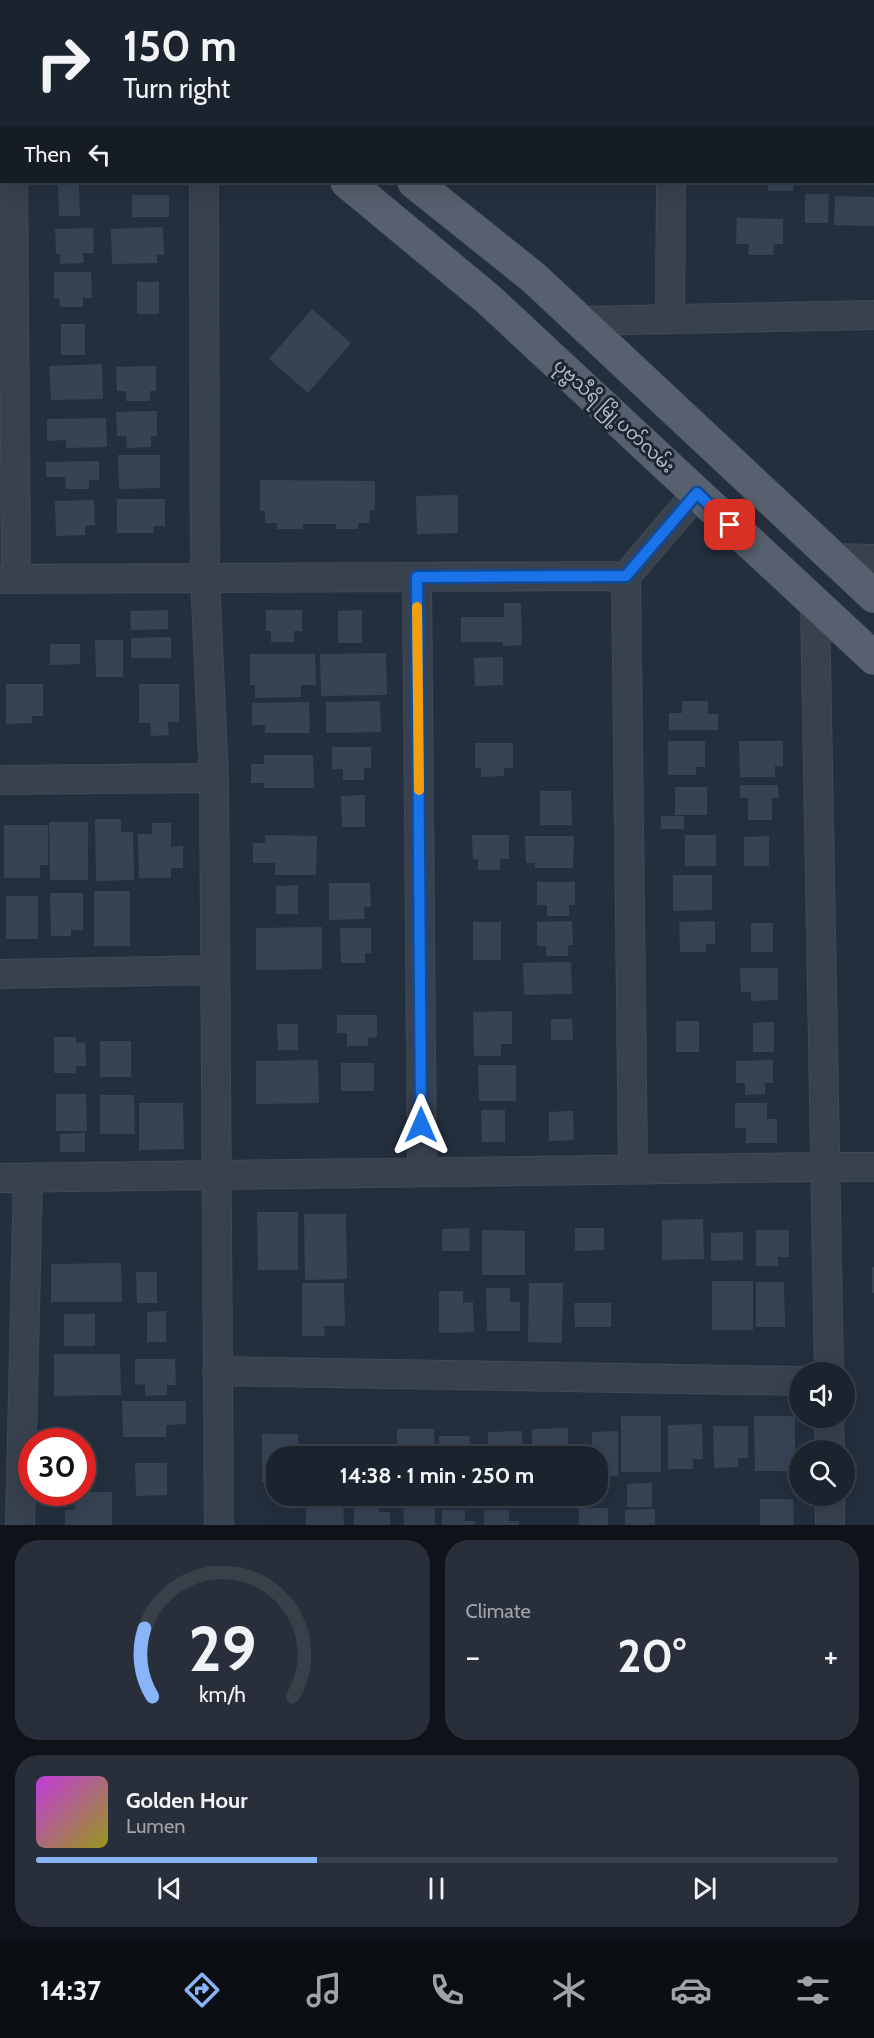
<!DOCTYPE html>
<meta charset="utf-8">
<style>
:root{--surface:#1b232e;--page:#282f3a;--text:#f1f3f6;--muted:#a0a4aa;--line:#39404a;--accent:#8ab4f8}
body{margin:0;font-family:Cabin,"Noto Sans Myanmar",sans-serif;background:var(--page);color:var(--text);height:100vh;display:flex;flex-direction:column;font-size:22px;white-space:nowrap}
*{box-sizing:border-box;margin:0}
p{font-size:20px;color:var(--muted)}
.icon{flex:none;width:33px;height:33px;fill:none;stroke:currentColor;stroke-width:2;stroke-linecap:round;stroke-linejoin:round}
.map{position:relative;height:1525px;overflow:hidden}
.drawer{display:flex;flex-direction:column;gap:15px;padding:15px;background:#0f1319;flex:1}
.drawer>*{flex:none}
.guide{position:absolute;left:0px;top:0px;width:874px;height:183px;box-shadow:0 6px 24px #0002,0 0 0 2px var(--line);background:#1b232e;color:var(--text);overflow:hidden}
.controls{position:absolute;left:789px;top:1362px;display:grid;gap:12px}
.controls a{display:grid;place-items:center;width:66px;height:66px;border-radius:50%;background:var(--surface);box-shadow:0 6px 24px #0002,0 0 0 2px var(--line);font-size:30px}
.speed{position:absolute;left:18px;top:1428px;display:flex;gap:12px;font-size:30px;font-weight:700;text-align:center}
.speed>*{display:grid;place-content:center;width:78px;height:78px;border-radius:50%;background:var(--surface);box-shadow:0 6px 24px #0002,0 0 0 2px var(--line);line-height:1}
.speed .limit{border:9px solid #d22;background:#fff;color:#111}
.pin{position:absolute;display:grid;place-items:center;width:51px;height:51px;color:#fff;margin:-26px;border-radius:12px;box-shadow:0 3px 9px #0006}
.me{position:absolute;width:66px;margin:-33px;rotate:0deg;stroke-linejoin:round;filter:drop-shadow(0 0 4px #0008)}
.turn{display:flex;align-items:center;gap:21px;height:126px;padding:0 24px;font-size:27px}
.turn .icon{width:78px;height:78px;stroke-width:2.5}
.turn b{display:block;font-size:42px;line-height:51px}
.then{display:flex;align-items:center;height:57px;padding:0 24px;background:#0003;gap:12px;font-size:22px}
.big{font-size:45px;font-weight:700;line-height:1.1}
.drawer .card{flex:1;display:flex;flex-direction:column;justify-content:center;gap:9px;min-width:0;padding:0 21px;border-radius:24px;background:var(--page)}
.drawer .dial{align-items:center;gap:0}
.dial svg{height:156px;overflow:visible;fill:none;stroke:var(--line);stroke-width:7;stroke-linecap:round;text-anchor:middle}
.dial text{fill:var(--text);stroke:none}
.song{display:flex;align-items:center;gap:18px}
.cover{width:72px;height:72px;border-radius:9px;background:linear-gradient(135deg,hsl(290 70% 55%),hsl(60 70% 35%))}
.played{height:6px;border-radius:3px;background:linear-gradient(90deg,var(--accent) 35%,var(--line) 35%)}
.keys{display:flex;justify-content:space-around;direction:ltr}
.heat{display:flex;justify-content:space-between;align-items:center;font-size:33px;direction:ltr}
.drawer .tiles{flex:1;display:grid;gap:15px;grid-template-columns:1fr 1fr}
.card:last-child{grid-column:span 2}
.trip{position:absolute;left:266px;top:1446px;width:342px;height:60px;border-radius:24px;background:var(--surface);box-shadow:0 6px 24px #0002,0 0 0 2px var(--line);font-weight:700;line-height:60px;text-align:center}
.menu{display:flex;height:96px;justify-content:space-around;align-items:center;background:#0b0e12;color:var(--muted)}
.menu .icon{width:42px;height:42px}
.menu .on{color:var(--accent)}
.menu b{font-size:27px;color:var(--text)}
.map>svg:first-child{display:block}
</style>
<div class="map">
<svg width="874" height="1525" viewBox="0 0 874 1525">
<rect width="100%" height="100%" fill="#242f3e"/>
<path fill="#364354" d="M768,182H794L793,191H768Z
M58,185H79L80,216H59Z
M805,194H829L828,223H805Z
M132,195H169V217H132Z
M835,196L874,197V226L834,225Z
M737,218L783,219V244H774L773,255H748L749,244H736Z
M163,227L164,255H157V263L112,264L111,229Z
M93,228L94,253H83L84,263L60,264V254H56L55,229Z
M54,272H91L92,298H83V307H60L59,298H54Z
M137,282H159V314H137Z
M312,309L351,343L308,393L269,359Z
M61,324H85V355H61Z
M102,364L103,399L51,400L49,366Z
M156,366V391H150V401H126V391H117L116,367Z
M157,411V436H151V447L127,448L126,436H117L116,412Z
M106,418L107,447L66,448V440L47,441V419Z
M118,455H160V488L119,489Z
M99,461V480H89V489H66L65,477H46V462Z
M260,480L375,481V510H370L369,523H358V529H336V524H303V529H277V523H265V511H260Z
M458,495V533L417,534L416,496Z
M117,499H165V526H153L154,533H117Z
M94,500L95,525L85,526V535L56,536L55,501Z
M504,603H521L522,645L503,646V642H461V617H504Z
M168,610V629L131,630L130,611Z
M266,610H302V631H294V642H271V631H266Z
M362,610V643H338V611Z
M171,637V658H131V638Z
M95,640H123V677H96Z
M50,644H80V664L50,665Z
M386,653L387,695L321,696L320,654Z
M250,654H315L316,685H301V697L255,698V685H250Z
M503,657V685L475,686L474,658Z
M6,684H43V716H32V723L6,724Z
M139,684H179V722H168L169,735L151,736L150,723H139Z
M380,701L381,732L326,733V702Z
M682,701H708V714H718V730H669V713H682Z
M309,702L310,733H265V725H252V703Z
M668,741H705V767H696V775H668Z
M739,741H783V766H775V777H740Z
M475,743H513V768H504V776L481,777V768H475Z
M332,747H371V768H364V780H343V769H332Z
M264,755H313L314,788H264V783H251V764H264Z
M740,785H778L779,798H772V820H748V798H740Z
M675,787H707V815H675Z
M540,791H571L572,825H540Z
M365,795V827H342L341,796Z
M661,816H684V829H661Z
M95,819H121V832H133L134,880L96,881Z
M49,822H88V880H50Z
M152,823H171V847L183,846V868H171V878H139L138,834H152Z
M4,825H48V865H40V878H4Z
M265,835L317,836L316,875H275V863H253V843H265Z
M472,835H509V859H500V870H478V859L473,860Z
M685,835H716V866H685Z
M525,836H574L573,868H535V863H526Z
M769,836V866H744V837Z
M673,875H712V910L673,911Z
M537,882H575V905H569V916H547V905H537Z
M329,883H370L371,907H364L365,919L329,920Z
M298,885V914H276V886Z
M94,891H130V946H94Z
M50,893H83V930H71V936H51Z
M6,896H38V939H6Z
M572,921L573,945H568V956H546V946H537V922Z
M715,921V944H706V952H680L679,922Z
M473,922H501V960H473Z
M751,923H773V952H751Z
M322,927V969L256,970V928Z
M340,928H371V953H365V963H341Z
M571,962L572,994L524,995L523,963Z
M740,968H778V1000L751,1001V992H741Z
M512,1011V1044H501V1056H474L473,1012Z
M337,1015H377V1037L368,1038V1046H347V1033H337Z
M551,1019H572L573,1040H551Z
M676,1021H699V1052H676Z
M774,1022V1052H753V1023Z
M277,1024H298V1050H278Z
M54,1037H76V1043L85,1042L86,1066H76V1073H54Z
M100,1041H131V1077H100Z
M318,1060L319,1103L256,1104V1061Z
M773,1060V1083H765V1094L745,1095V1083H736V1061Z
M341,1063H374V1091H341Z
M478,1065H516V1101H479Z
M56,1094H86L87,1131H56Z
M100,1095H134L135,1134H100Z
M139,1103H183L184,1149L139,1150Z
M735,1103H767V1119H777V1143H746V1128H735Z
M481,1110H505V1142H482Z
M573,1111L574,1140L549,1141V1112Z
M85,1133V1152H60V1134Z
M257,1212H298V1270H258Z
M304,1214H346L347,1279L305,1280Z
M703,1219L704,1259L662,1260V1220Z
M469,1228L470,1251H442V1229Z
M575,1228H604V1250L575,1251Z
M482,1230L525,1231V1275H482Z
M756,1230H789V1257H778V1266H756Z
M743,1232V1260L711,1261V1233Z
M121,1263L122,1302H51V1264Z
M872,1267H874V1293H872Z
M136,1272H157V1303H137Z
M712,1281H753V1330H712Z
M756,1282H784L785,1327H756Z
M302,1283H344L345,1326H324L325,1336H302Z
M529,1283H563L562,1343L528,1342Z
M486,1288H510V1302H520V1331H487Z
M439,1291H463V1303L473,1302L474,1332L439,1333Z
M574,1303H611V1327H575Z
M166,1311V1342H147V1312Z
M64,1314H95V1346H64Z
M54,1354H120L121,1395L54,1396Z
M135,1359H175L176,1385H167V1395L145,1396V1384L135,1385Z
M122,1401H186V1424L166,1425V1437H123Z
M621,1416H661V1472H621Z
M754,1416H795V1471H755Z
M702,1424L703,1459H693V1469H668V1425Z
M713,1426H748V1458H738V1467L714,1468Z
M568,1428V1456H532V1429Z
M397,1429H434L435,1456H397Z
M522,1431L523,1456H488V1432Z
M618,1431V1476H597V1456H592V1432Z
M262,1434H298L299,1456H276V1482H262Z
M439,1436H470L471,1456H439Z
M135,1463H167V1495L136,1496Z
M652,1483V1507H627V1484Z
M74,1492H112V1525H65V1510H75Z
M306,1496H343L344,1525H306Z
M403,1496H425V1501H435V1525H404Z
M354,1499H379V1512H390V1525H354Z
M760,1499H793L794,1525H760Z
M579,1508H608V1525H579Z
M655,1509V1525H625V1510Z
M442,1510H465V1521H475V1525H442Z
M484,1510H509V1521H519V1525H484Z"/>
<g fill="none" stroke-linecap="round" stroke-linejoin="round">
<defs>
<path id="minor" d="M14,2V0
M672,2V0
M13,182L16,578
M204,182L205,578L214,778L219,1525
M670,318L671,182
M580,321L874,315
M833,558L874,559
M417,577L422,1172
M0,579L626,576
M815,604L829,1372
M0,780L214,778
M0,974L214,970
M633,1169L626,576L697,493
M0,1178L827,1167H874
M217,1371L800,1381
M829,1418L830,1450
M830,1496V1525
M20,1525L28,1178"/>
<path id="major" d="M129,0L131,2
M191,0L192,2
M347,182L488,299L874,658
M414,182L534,278L874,596"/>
</defs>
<use href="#minor" stroke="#414a57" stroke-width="30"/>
<use href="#major" stroke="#414a57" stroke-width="34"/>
<use href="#minor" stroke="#38414e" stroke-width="28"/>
<use href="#major" stroke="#56606e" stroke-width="33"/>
</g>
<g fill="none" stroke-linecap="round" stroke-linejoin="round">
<defs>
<path id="route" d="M421,1125L417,577L626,576L697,493L730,525"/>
</defs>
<use href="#route" stroke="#114b97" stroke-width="15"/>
<use href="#route" stroke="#1a73e8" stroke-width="10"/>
<path stroke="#f59e0b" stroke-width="10" d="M417,607L419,790"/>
</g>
<g text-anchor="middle" stroke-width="6" stroke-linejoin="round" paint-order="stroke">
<g font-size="18" fill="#b4bcc9" stroke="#1d2633">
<text transform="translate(614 416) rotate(43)" y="6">ပုဗ္ဗသီရိ မြို့ပတ်လမ်း</text>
</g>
</g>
</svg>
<div class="controls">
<a><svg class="icon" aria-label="sound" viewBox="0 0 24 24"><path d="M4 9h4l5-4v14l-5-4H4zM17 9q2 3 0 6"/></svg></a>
<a><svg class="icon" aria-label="search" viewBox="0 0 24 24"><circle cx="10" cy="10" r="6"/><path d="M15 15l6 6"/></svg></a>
</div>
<div class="speed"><div class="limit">30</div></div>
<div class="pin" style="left:730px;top:525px;background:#d93025"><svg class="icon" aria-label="arrive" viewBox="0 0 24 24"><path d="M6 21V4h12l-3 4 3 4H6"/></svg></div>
<svg class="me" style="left:421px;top:1125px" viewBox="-20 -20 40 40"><path d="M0-17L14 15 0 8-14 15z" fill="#1a73e8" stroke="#fff" stroke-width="4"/></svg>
<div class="trip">14:38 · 1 min · 250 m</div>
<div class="guide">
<div class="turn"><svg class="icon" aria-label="right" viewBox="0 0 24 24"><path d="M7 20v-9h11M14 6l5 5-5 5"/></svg><div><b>150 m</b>Turn right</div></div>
<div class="then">Then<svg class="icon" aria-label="left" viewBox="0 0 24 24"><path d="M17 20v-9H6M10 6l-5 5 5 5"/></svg></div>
</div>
</div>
<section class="drawer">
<div class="tiles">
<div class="card dial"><svg viewBox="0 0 100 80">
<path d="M14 69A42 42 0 1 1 86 69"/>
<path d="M14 69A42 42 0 0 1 10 34" stroke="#8ab4f8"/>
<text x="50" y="56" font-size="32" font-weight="700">29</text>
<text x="50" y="72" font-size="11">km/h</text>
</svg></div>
<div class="card"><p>Climate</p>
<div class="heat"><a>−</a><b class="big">20°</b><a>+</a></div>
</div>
<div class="card">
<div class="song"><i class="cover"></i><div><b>Golden Hour</b><p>Lumen</p></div></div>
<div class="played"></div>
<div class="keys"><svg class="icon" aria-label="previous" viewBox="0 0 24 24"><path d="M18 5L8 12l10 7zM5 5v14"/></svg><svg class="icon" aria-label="pause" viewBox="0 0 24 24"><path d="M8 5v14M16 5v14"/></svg><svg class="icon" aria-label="next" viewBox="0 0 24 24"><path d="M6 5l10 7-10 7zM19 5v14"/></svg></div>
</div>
</div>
</section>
<nav class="menu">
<b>14:37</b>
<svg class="icon on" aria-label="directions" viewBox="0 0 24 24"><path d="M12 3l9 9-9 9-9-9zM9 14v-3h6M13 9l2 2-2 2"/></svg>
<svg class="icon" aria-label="music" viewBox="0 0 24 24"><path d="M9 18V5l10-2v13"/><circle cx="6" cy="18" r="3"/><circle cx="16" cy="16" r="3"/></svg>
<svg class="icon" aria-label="phone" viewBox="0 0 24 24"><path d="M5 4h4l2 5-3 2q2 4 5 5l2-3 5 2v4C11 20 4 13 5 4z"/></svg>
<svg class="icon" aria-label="climate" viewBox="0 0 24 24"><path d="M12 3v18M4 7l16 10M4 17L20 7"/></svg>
<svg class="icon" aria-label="car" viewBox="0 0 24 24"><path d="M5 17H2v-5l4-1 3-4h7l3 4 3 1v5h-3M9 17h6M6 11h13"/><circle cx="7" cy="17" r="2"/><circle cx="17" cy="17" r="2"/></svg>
<svg class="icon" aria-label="filters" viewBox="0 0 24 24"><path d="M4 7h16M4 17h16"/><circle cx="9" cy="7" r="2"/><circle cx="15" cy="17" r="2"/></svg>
</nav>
